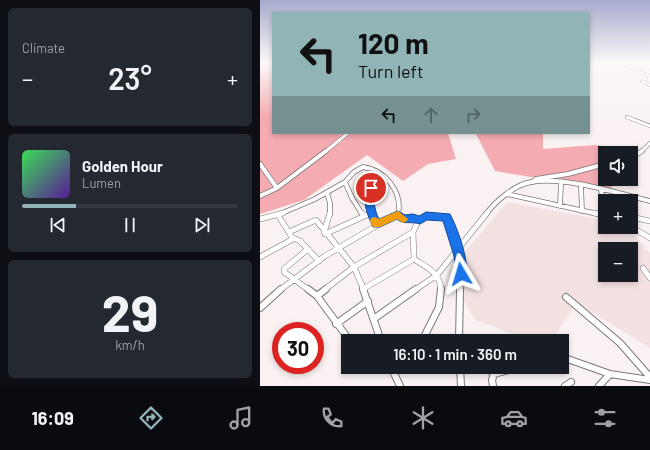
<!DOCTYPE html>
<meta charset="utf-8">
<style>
:root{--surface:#171b24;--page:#242831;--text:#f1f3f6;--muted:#9ea1a6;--line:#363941;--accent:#91b4b6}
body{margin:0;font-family:Barlow,sans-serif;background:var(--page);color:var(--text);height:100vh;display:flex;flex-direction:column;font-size:15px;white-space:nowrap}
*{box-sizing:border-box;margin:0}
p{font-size:13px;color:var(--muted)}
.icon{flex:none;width:22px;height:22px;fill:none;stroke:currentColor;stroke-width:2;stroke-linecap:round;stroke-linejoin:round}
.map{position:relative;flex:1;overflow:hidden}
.sheet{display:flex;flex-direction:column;gap:8px;padding:8px;background:#0d0f14;width:260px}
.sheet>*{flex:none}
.hud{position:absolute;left:12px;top:12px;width:318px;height:122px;border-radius:0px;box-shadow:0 2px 6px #0003;background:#91b4b6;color:#111;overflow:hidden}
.controls{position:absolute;left:338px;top:146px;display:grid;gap:8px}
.controls a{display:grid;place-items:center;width:40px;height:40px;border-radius:0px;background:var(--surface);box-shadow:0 2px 6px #0003;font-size:20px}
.speed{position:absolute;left:12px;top:322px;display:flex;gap:8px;font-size:20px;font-weight:700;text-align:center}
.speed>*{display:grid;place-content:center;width:52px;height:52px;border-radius:50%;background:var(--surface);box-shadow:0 2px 6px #0003;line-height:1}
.speed .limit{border:6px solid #d22;background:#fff;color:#111}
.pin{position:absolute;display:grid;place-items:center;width:34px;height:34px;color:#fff;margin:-17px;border:2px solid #fff;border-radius:50%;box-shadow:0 1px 4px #0007}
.me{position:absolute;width:44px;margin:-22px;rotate:353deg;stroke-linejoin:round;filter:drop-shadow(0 0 3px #0008)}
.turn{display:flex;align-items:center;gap:14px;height:84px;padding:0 20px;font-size:18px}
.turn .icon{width:52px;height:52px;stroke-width:2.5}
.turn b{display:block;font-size:28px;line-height:34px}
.lanes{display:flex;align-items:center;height:38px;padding:0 20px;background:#0003;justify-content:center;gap:20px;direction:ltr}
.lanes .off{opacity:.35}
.big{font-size:30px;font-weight:600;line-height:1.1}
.sheet .widget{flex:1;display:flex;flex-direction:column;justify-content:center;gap:6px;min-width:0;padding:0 14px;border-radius:6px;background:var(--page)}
.sheet .dial{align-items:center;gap:0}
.dial b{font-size:52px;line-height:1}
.song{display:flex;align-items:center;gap:12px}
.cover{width:48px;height:48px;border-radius:6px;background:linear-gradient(135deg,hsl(130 70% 55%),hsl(270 70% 35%))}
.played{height:4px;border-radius:2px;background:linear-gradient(90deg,var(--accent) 25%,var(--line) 25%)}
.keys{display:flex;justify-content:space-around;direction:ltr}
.heat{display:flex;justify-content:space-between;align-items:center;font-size:22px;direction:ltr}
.trip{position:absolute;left:81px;top:334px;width:228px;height:40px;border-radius:0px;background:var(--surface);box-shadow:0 2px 6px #0003;font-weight:600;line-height:40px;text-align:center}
.tabs{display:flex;height:64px;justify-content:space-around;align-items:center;background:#090b0e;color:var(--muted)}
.tabs .icon{width:28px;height:28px}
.tabs .on{color:var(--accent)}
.tabs b{font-size:18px;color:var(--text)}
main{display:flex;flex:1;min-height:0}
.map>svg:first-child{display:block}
</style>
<main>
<section class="sheet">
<div class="widget"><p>Climate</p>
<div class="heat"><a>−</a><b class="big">23°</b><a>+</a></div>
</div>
<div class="widget">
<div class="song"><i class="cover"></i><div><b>Golden Hour</b><p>Lumen</p></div></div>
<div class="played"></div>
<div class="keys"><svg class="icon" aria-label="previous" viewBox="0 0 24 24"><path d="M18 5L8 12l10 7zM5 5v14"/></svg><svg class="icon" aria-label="pause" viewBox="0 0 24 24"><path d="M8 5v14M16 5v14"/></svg><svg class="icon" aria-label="next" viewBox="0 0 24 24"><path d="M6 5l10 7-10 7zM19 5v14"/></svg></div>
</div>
<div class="widget dial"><b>29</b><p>km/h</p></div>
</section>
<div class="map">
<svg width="390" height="386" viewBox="0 0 390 386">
<rect width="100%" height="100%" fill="#faf2f2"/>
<path fill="#f4e2e3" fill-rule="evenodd" d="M247,202L345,220V227H368L390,253V348L317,303L291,341H272L215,320L188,272ZM345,249H371V275H345Z"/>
<path fill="#f4abb1" d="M0,64H13V133H188L196,159L168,164L143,181L107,155L44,200L0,214Z
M203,133H283V149L335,145L375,150L371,155V153H345V179H356L350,190L235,171L216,134Z"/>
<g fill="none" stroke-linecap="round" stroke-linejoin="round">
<defs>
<path id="street-far4" d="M389,72L382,81L390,85"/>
<path id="street-far3" d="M367,117L390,126
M65,152L88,133
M381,152L390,143"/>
<path id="street-far2" d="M371,158L382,151
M0,164L17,188
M85,182L94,172L103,167C125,170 143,192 138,214
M273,182L276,179L308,174L345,164
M321,186L322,211
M341,190L345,212
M67,193L70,203V214
M247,194L338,214
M0,196L17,188L66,151
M300,206L301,183
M20,214L55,199L85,182L92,198L102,214
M112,214L110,198L116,172
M226,214C236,201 254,185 271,182C304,176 357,193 390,201"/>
<path id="street-far1" d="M102,213L104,216
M112,213L117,224
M334,213L345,215
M138,214L143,219L153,218L159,220
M371,217L390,221
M0,219L23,213
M371,227L390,238
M29,232L56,220L94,267L104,290
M64,232L70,213
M65,234L111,213
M33,238L40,241L59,261
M48,249L24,269V272L49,290
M0,257L33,239L18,215
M154,259C167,268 180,272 181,290
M383,268L390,278
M103,289L154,259L153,232
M20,290L65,256L138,213
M64,290L94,267L153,232L159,220L164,217H187L201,260L200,290
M155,290L177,275L227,213"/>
<path id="street" d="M48,289L57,296L90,341
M103,289L121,341
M57,296L66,289
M306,297L360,343L390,377
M0,308L21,289
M115,318L156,289
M76,324L108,301
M162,341L179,307L181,289
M199,341L200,289
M302,357L350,374
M131,367L140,386
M200,367L201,386
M226,367L234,374
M233,386L232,380L234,374L260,367
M305,386L311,382
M339,386L350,374L390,380"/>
<path id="secondary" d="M351,64H357L390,71V73Z"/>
<path id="highway" d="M356,64H364L390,70V72Z"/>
</defs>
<use href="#street-far4" stroke="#7d7676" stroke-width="3.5"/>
<use href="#street-far3" stroke="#7d7676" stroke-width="4"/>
<use href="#street-far2" stroke="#7d7676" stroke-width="5.5"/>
<use href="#street-far1" stroke="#7d7676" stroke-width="6"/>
<use href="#street" stroke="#7d7676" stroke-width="8"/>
<use href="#secondary" stroke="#7d7676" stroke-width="1.5"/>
<use href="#highway" stroke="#7d7676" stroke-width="1"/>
<use href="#street-far4" stroke="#fff" stroke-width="2.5"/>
<use href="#street-far3" stroke="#fff" stroke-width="3"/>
<use href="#street-far2" stroke="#fff" stroke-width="4"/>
<use href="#street-far1" stroke="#fff" stroke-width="5"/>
<use href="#street" stroke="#fff" stroke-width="6"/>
<use href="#secondary" fill="#fff" fill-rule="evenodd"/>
<use href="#highway" fill="#fff" fill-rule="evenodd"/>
</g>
<linearGradient id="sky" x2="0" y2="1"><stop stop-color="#a6aacc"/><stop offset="0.54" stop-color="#fdf9f9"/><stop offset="1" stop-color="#fdf9f9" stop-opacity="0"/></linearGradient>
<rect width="390" height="118" fill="url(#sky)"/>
<path fill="#1a73e8" stroke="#114b97" d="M111,185L115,188C113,198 114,210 119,219L138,211L145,215L153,214L159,216L166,212L190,214C197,227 211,264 205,277L201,279L197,277L194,256L183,221L167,220L160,224C152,221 143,225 137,219L120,227H113C107,214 101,200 108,186Z"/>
<path fill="#f59e0b" d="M138,211L148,219L147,221L143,223L137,219L120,227H113L110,221L111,218L115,217L119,219Z"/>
</svg>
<div class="controls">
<a><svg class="icon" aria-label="sound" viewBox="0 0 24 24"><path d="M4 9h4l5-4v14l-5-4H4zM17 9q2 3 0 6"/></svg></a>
<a>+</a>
<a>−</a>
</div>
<div class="speed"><div class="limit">30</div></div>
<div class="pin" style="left:111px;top:188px;background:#d93025"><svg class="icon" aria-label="arrive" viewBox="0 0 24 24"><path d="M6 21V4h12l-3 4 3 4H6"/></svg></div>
<svg class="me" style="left:201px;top:274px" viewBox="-20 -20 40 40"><path d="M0-17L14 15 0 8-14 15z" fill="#1a73e8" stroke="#fff" stroke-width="4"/></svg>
<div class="trip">16:10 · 1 min · 360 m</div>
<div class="hud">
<div class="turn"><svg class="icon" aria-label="left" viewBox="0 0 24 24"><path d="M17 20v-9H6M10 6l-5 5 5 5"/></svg><div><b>120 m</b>Turn left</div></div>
<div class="lanes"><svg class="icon" aria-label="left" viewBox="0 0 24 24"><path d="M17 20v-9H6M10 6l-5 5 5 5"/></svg><svg class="icon off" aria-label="ahead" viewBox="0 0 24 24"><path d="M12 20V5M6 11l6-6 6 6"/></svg><svg class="icon off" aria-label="right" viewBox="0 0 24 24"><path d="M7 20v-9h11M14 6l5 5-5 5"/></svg></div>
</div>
</div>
</main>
<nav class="tabs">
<b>16:09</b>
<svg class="icon on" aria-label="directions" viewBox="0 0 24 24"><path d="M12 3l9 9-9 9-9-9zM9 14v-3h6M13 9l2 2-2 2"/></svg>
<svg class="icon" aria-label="music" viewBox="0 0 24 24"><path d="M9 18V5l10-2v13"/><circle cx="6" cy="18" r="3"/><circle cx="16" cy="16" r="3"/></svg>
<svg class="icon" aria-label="phone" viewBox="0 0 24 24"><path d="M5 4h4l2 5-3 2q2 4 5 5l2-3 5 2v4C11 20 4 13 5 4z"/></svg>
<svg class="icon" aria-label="climate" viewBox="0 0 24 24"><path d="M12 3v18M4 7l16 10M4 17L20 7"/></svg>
<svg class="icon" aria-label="car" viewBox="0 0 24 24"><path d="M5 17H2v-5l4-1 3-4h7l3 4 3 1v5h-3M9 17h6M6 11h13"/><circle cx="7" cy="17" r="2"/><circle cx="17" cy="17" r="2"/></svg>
<svg class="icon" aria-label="filters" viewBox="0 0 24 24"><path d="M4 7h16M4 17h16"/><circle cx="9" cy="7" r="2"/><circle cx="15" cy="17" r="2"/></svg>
</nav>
